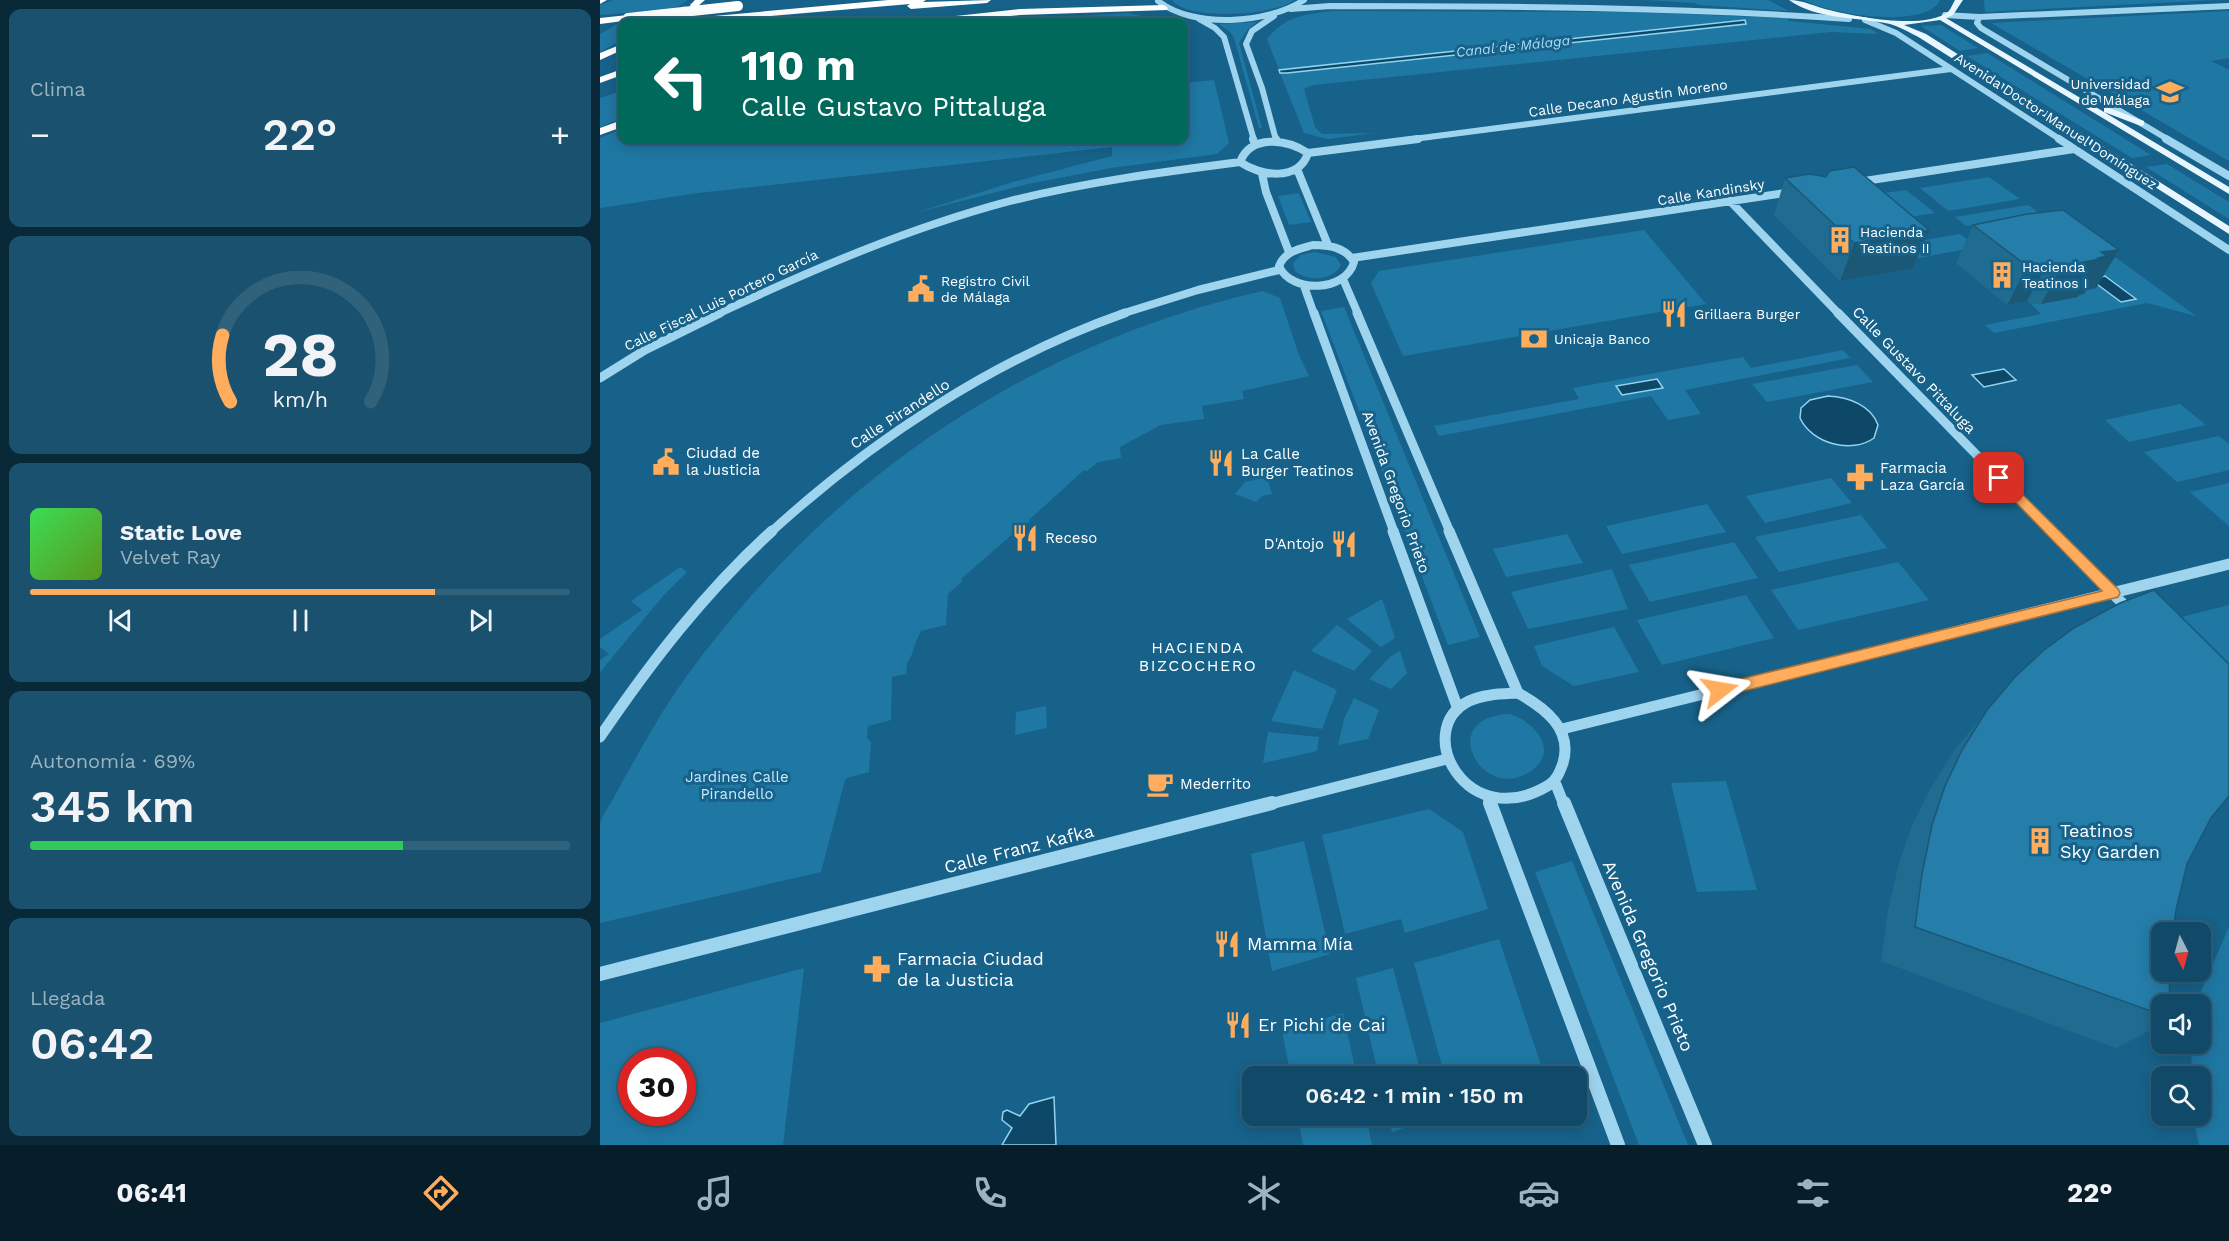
<!DOCTYPE html>
<html lang="es">
<meta charset="utf-8">
<style>
:root{--surface:#114a68;--page:#1a516e;--text:#f1f3f6;--muted:#9cb3c0;--line:#30627c;--accent:#ffad5d}
body{margin:0;font-family:"Work Sans",sans-serif;background:var(--page);color:var(--text);height:100vh;display:flex;flex-direction:column;font-size:22px;white-space:nowrap}
*{box-sizing:border-box;margin:0}
p{font-size:20px;color:var(--muted)}
.icon{flex:none;width:33px;height:33px;fill:none;stroke:currentColor;stroke-width:2;stroke-linecap:round;stroke-linejoin:round}
.map{position:relative;flex:1;overflow:hidden}
.panel{display:flex;flex-direction:column;gap:9px;padding:9px;background:#092939;width:600px}
.panel>*{flex:none}
.banner{position:absolute;left:18px;top:18px;width:570px;height:126px;border-radius:12px;box-shadow:0 3px 15px #0003,0 0 0 2px var(--line);background:#00695c;color:#fff;overflow:hidden}
.needle{width:39px;rotate:174deg}
.controls{position:absolute;left:1551px;top:922px;display:grid;gap:12px}
.controls a{display:grid;place-items:center;width:60px;height:60px;border-radius:12px;background:var(--surface);box-shadow:0 3px 15px #0003,0 0 0 2px var(--line);font-size:30px}
.speed{position:absolute;left:18px;top:1048px;display:flex;gap:12px;font-size:30px;font-weight:700;text-align:center}
.speed>*{display:grid;place-content:center;width:78px;height:78px;border-radius:50%;background:var(--surface);box-shadow:0 3px 15px #0003,0 0 0 2px var(--line);line-height:1}
.speed .limit{border:9px solid #d22;background:#fff;color:#111}
.pin{position:absolute;display:grid;place-items:center;width:51px;height:51px;color:#fff;margin:-26px;border-radius:12px;box-shadow:0 3px 9px #0006}
.me{position:absolute;width:66px;margin:-33px;rotate:76deg;stroke-linejoin:round;filter:drop-shadow(0 0 4px #0008)}
.turn{display:flex;align-items:center;gap:21px;height:126px;padding:0 24px;font-size:27px}
.turn .icon{width:78px;height:78px;stroke-width:2.5}
.turn b{display:block;font-size:42px;line-height:51px}
.big{font-size:45px;font-weight:600;line-height:1.1}
.panel .widget{flex:1;display:flex;flex-direction:column;justify-content:center;gap:9px;min-width:0;padding:0 21px;border-radius:12px;background:var(--page)}
.panel .dial{align-items:center;gap:0}
.dial svg{height:156px;overflow:visible;fill:none;stroke:var(--line);stroke-width:7;stroke-linecap:round;text-anchor:middle}
.dial text{fill:var(--text);stroke:none}
.song{display:flex;align-items:center;gap:18px}
.cover{width:72px;height:72px;border-radius:9px;background:linear-gradient(135deg,hsl(130 70% 55%),hsl(90 70% 35%))}
.played{height:6px;border-radius:3px;background:linear-gradient(90deg,var(--accent) 75%,var(--line) 75%)}
.keys{display:flex;justify-content:space-around;direction:ltr}
.heat{display:flex;justify-content:space-between;align-items:center;font-size:33px;direction:ltr}
.charge{height:9px;border-radius:4px;background:linear-gradient(90deg,#34c759 69%,var(--line) 0)}
.trip{position:absolute;left:642px;top:1066px;width:345px;height:60px;border-radius:12px;background:var(--surface);box-shadow:0 3px 15px #0003,0 0 0 2px var(--line);font-weight:600;line-height:60px;text-align:center}
.dock{display:flex;height:96px;justify-content:space-around;align-items:center;background:#071e2a;color:var(--muted)}
.dock .icon{width:42px;height:42px}
.dock .on{color:var(--accent)}
.dock b{font-size:27px;color:var(--text)}
main{display:flex;flex:1;min-height:0}
.map>svg:first-child{display:block}
</style>
<main>
<section class="panel">
<div class="widget"><p>Clima</p>
<div class="heat"><a>−</a><b class="big">22°</b><a>+</a></div>
</div>
<div class="widget dial"><svg viewBox="0 0 100 80">
<path d="M14 69A42 42 0 1 1 86 69"/>
<path d="M14 69A42 42 0 0 1 10 35" stroke="#ffad5d"/>
<text x="50" y="56" font-size="32" font-weight="700">28</text>
<text x="50" y="72" font-size="11">km/h</text>
</svg></div>
<div class="widget">
<div class="song"><i class="cover"></i><div><b>Static Love</b><p>Velvet Ray</p></div></div>
<div class="played"></div>
<div class="keys"><svg class="icon" aria-label="previous" viewBox="0 0 24 24"><path d="M18 5L8 12l10 7zM5 5v14"/></svg><svg class="icon" aria-label="pause" viewBox="0 0 24 24"><path d="M8 5v14M16 5v14"/></svg><svg class="icon" aria-label="next" viewBox="0 0 24 24"><path d="M6 5l10 7-10 7zM19 5v14"/></svg></div>
</div>
<div class="widget"><p>Autonomía · 69%</p><b class="big">345 km</b><div class="charge"></div></div>
<div class="widget"><p>Llegada</p><b class="big">06:42</b></div>
</section>
<div class="map">
<svg width="1629" height="1145" viewBox="0 0 1629 1145">
<rect width="100%" height="100%" fill="#17628a"/>
<path fill="#1f78a4" fill-rule="evenodd" d="M13,0H88L54,22H22V40L0,52V34L38,12L0,15V5Z
M572,0H694C675,16 587,21 572,0Z
M1043,0H1168L1189,11L1099,5L1094,3Z
M1204,0H1340C1326,30 1228,14 1204,0Z
M1384,0H1616L1385,12Z
M734,11L1030,12L1187,18L1189,21L1271,29L1278,34L1231,32L713,85L704,89L715,127L722,134L774,133L728,139L704,133L680,73L1146,24L679,70L667,39C685,16 706,14 734,11Z
M1629,11V58L1611,61L1629,70V161L1391,23Z
M527,13L574,22H394Z
M657,22L648,29L639,43L662,128H659L634,38L630,32L619,24Z
M1341,25L1378,48L1360,51L1321,26Z
M1387,53L1551,155L1532,158L1367,56Z
M614,80L629,143L617,154L511,168L428,184L315,213L413,182L512,156V147L98,193L0,208V138L22,129V140H584V83Z
M22,91V118L0,127V98Z
M1567,164L1629,202V219L1546,167Z
M1389,177L1420,199L1348,211L1320,188Z
M1306,190L1335,213L1290,220L1284,193Z
M699,193L711,222L689,225L678,196Z
M1428,205L1439,213L1366,226L1355,217Z
M1044,230L1106,304L803,356L771,283L779,271Z
M1360,234L1377,247L1318,258L1302,244Z
M1489,238L1596,316L1547,303L1394,333L1385,325L1441,314L1431,304L1477,297L1480,291L1495,288Z
M715,252L736,257L741,265C732,281 708,282 695,271L693,263L701,255Z
M663,291L680,298L699,355L709,376L642,391L644,399L602,406L604,419L561,425L520,447L521,458L498,462L487,471L484,470L429,520L430,522L424,524L361,579L363,581L348,594L346,625L321,631C314,642 313,657 307,663L306,674L292,677L291,720L268,726L267,738L271,742L269,772L247,778L245,780L221,872L0,923C0,900 0,877 0,854C0,845 0,834 0,825C1,817 7,809 11,803C24,778 38,754 52,730C76,687 107,648 139,610C274,450 458,337 663,291Z
M744,307L880,637L848,645L721,311Z
M1243,350L1250,358L1085,390L1101,414L1068,420L1051,396L839,436L834,426L979,399L973,388L1143,357L1151,368Z
M1257,365L1273,382L1167,402L1152,384Z
M1580,404L1606,425L1529,442L1505,420Z
M1619,436L1629,444V470L1577,482L1544,452Z
M667,477L672,494L662,496L656,502L635,494L645,482Z
M1231,478L1252,503L1165,523L1146,496Z
M1629,483V526L1590,492Z
M1107,504L1126,532L1022,554L1006,526Z
M1261,515L1287,548L1179,572L1155,537Z
M967,534L983,563L906,577L893,549Z
M1134,542L1158,578L1050,602L1029,565Z
M1298,562L1329,600L1198,630L1171,590Z
M80,567L87,572L64,595L0,672V660L9,654L0,647V639L42,610L31,601Z
M1012,569L1028,609L928,629L911,592Z
M1146,595L1174,638L1062,665L1037,620Z
M782,599L795,638L781,647L747,619Z
M1629,605V664L1582,617Z
M737,625L772,651L754,671L711,651Z
M1014,627L1039,672L974,686L942,666L934,646Z
M800,651L807,673L791,689L769,679L791,656Z
M694,670L737,690L722,729L671,721Z
M754,698L779,710L768,739L738,745L744,719Z
M446,706L447,728L415,735L416,712Z
M910,714C935,722 960,751 931,771C882,805 834,716 910,714Z
M668,732L719,737L717,751L663,763Z
M1126,781L1157,890L1097,892L1071,783Z
M829,809L863,832L888,909L805,933L801,919L745,934L722,835Z
M704,841L730,954L672,971L651,854Z
M972,861L1088,1145H1039L935,872Z
M1629,927V1145H1599L1593,1116H1600V1077H1591L1592,1044H1600V1005H1595Z
M899,939L945,1077H845L814,963Z
M204,968L183,1145H0V1023ZM32,1062H82V1113H32Z
M793,968L822,1077H779L756,978Z
M743,1013L757,1077H691L682,1031Z
M698,1116H766L772,1145H703Z
M788,1116H832L833,1119L792,1132Z"/>
<path fill="#0e4868" stroke="#92d3f1" stroke-width="1.5" d="M1145,20L1146,24L687,73H680L679,70Z
M1505,276L1536,299L1521,302L1490,279Z
M1404,369L1416,380L1384,387L1372,375Z
M1057,379L1063,388L1022,395L1016,386Z
M1228,396C1248,397 1271,405 1278,425L1274,438C1252,454 1212,444 1200,418L1201,408L1210,400Z
M454,1097L456,1145H402L412,1128L402,1120L403,1112L407,1110L420,1116L429,1104Z"/>
<g fill="none" stroke-linecap="round" stroke-linejoin="round">
<path stroke="#3a7a9c" stroke-width="10" stroke-dasharray="10 5" stroke-linecap="butt" d="M66,22L92,6"/>
<path stroke="#9fd4ef" stroke-width="6" d="M558,1C593,29 668,24 704,0
M691,9L730,6C903,6 1076,7 1249,19
M1345,15L1379,17L1629,6
M674,16L652,31L646,44L662,88L676,140
M1379,17L1377,23L1381,28L1569,140
M599,19L615,28L624,37L654,140
M1265,20L1296,33L1461,140
M806,140L1351,69"/>
<path stroke="#9fd4ef" stroke-width="8" d="M653,139L655,145
M676,139L677,142
M1459,139L1629,250
M1566,139L1629,176
M708,153L818,139
M640,162C660,176 699,182 708,153
M640,162C651,134 687,139 708,153
M697,169L728,245
M662,174L666,192L689,252
M1258,182L1474,149
M1130,201L1239,314
M713,245C729,245 745,247 754,262C746,292 691,294 679,266C685,251 699,249 713,245Z
M752,258L1192,192
M743,279L758,314
M704,286L714,314
M117,314C212,270 308,228 410,201C486,182 563,172 640,162
M521,314L598,290L679,270"/>
<path stroke="#9fd4ef" stroke-width="9" d="M714,313L794,532
M757,313L850,532
M1238,313L1452,532
M0,378L45,350L120,313
M171,532C273,439 394,359 525,313"/>
<path stroke="#9fd4ef" stroke-width="11" d="M793,531L858,709
M849,531L918,693
M1451,531L1530,611
M918,693C945,708 973,729 963,763C960,771 957,780 949,785C867,835 811,730 869,701C884,694 902,694 918,693Z
M962,729L1629,564
M0,737C51,662 105,592 172,531
M955,782L964,805
M888,797L891,805
M666,805L847,759"/>
<path stroke="#9fd4ef" stroke-width="14" d="M890,803L1018,1145
M964,803L1105,1145
M0,974L672,803"/>
<path fill="#e7f6ff" fill-rule="evenodd" d="M1189,0C1203,0 1216,7 1229,10C1257,17 1324,30 1348,12C1351,9 1353,3 1355,0H1363L1353,15L1346,18L1504,112V108L1507,107L1544,121V125L1541,126L1504,112L1629,187V194L1340,20L1304,25L1326,34L1629,226V234L1320,38C1311,33 1300,27 1290,24C1258,17 1217,20 1189,0Z"/>
<path fill="#fff" fill-rule="evenodd" d="M0,0H7L0,4Z
M95,0H105L97,7H91L90,5Z
M288,0H326L323,2L391,0L387,3L311,9L307,6L310,4L103,22H76L81,19Z
M564,5L568,8L567,10L420,15L349,22H323L328,19L420,9Z
M28,15L31,16V20L0,24V18Z
M22,44V50L0,60V53Z
M22,69V75L0,83V77Z
M22,120V127L0,135V128Z"/>
<path stroke="#fff" stroke-width="10" d="M28,18L138,6"/>
</g>
<path fill="#206c91" d="M1185,178L1329,230L1313,268L1240,281L1174,215Z
M1373,225L1519,250L1496,288L1487,290L1484,294L1479,295L1478,297L1441,304H1431L1427,301L1407,305L1356,263Z
M1387,710L1611,818L1587,864L1576,910L1562,1005V1024L1516,1048L1281,961L1288,911L1299,863L1312,826L1329,791L1353,752Z"/>
<path fill="#1a5876" d="M1329,230L1313,268L1240,281L1254,243Z
M1519,250L1496,288L1487,290L1484,294L1479,295L1478,297L1441,304L1462,266L1501,252Z
M1448,263L1427,301L1407,305L1427,266Z"/>
<path fill="#257da9" stroke="#1a5876" stroke-width="1.5" d="M1254,167L1329,230L1254,243L1185,178L1210,174L1226,177L1229,171Z
M1463,210L1519,250L1501,252L1507,256L1498,258L1500,259L1462,266H1452L1448,263L1427,266L1373,225L1427,214Z
M1554,590L1629,664V796L1611,818L1587,864L1576,910L1573,933H1562V972H1569L1570,1005H1562V1015L1315,927L1322,874L1332,825L1345,786L1362,750L1387,710L1415,677L1444,650L1474,628L1520,603Z"/>
<path fill="#ffad5d" stroke="#a6703c" stroke-width="1.5" d="M1399,474L1403,475L1518,589L1520,593L1518,597L1120,697L1115,695L1113,690L1115,686L1120,684L1502,591L1395,481L1393,478L1395,475Z"/>
<defs>
<symbol id="university-bare" viewBox="-9 -9 18 18"><path d="M0-5L7-2L0 1L-7-2ZM-4 1L0 2.5L4 1V4Q0 6-4 4Z" fill="#ffad5d" stroke="#17628a" stroke-width="2.5" paint-order="stroke"/></symbol>
<symbol id="building-bare" viewBox="-9 -9 18 18"><path d="M-4-6H4V6H1V3H-1V6H-4ZM-2.5-4.3h1.7v1.8h-1.7ZM.8-4.3h1.7v1.8H.8ZM-2.5-1h1.7V.8h-1.7ZM.8-1h1.7V.8H.8Z" fill="#ffad5d" stroke="#17628a" stroke-width="2.5" paint-order="stroke"/></symbol>
<symbol id="civic-bare" viewBox="-9 -9 18 18"><path d="M-.6-6.5H3V-4.5H.6V-3L4-1V1h2V6H-6V1h2V-1L-.6-3ZM-1.2 2.5V6h2.4V2.5Z" fill="#ffad5d" stroke="#17628a" stroke-width="2.5" paint-order="stroke"/></symbol>
<symbol id="restaurant-bare" viewBox="-9 -9 18 18"><path d="M-5-6h1v4h1v-4h1v4h1v-4h1v5L-1.5 .5V6h-2V.5L-5-1ZM5-6V6H3V1.5H1.5Q1.5-4 5-6Z" fill="#ffad5d" stroke="#17628a" stroke-width="2.5" paint-order="stroke"/></symbol>
<symbol id="bank-bare" viewBox="-9 -9 18 18"><path d="M-6-4H6V4H-6ZM0-2.3a2.3 2.3 0 1 0 0 4.6a2.3 2.3 0 1 0 0-4.6Z" fill="#ffad5d" stroke="#17628a" stroke-width="2.5" paint-order="stroke"/></symbol>
<symbol id="pharmacy-bare" viewBox="-9 -9 18 18"><path d="M-2-6h4v4h4v4h-4v4h-4v-4h-4v-4h4Z" fill="#ffad5d" stroke="#17628a" stroke-width="2.5" paint-order="stroke"/></symbol>
<symbol id="cafe-bare" viewBox="-9 -9 18 18"><path d="M-5.5-4.5H6V0H3Q3 3.5 0 3.5H-2.5Q-5.5 3.5-5.5 0ZM3-3.2v2h1.7v-2ZM-6 4.5H4V6H-6Z" fill="#ffad5d" stroke="#17628a" stroke-width="2.5" paint-order="stroke"/></symbol>
</defs>
<g fill-rule="evenodd">
<use href="#university-bare" x="1551" y="73" width="38" height="38"/>
<use href="#building-bare" x="1221" y="221" width="38" height="38"/>
<use href="#building-bare" x="1383" y="256" width="38" height="38"/>
<use href="#civic-bare" x="302" y="270" width="38" height="38"/>
<use href="#restaurant-bare" x="1055" y="295" width="38" height="38"/>
<use href="#bank-bare" x="915" y="320" width="38" height="38"/>
<use href="#civic-bare" x="47" y="443" width="38" height="38"/>
<use href="#restaurant-bare" x="602" y="444" width="38" height="38"/>
<use href="#pharmacy-bare" x="1241" y="458" width="38" height="38"/>
<use href="#restaurant-bare" x="406" y="519" width="38" height="38"/>
<use href="#restaurant-bare" x="725" y="525" width="38" height="38"/>
<use href="#cafe-bare" x="541" y="765" width="38" height="38"/>
<use href="#building-bare" x="1421" y="822" width="38" height="38"/>
<use href="#restaurant-bare" x="608" y="925" width="38" height="38"/>
<use href="#pharmacy-bare" x="258" y="950" width="38" height="38"/>
<use href="#restaurant-bare" x="619" y="1006" width="38" height="38"/>
</g>
<g text-anchor="middle" stroke-width="6" stroke-linejoin="round" paint-order="stroke">
<g font-size="14" font-style="italic" fill="#abddf6" stroke="#17628a">
<text transform="translate(913 46) rotate(-6)" y="5">Canal de Málaga</text>
</g>
<g font-size="14" fill="#fff" stroke="#17628a" text-anchor="start">
<text x="1550" y="89" text-anchor="end">Universidad<tspan x="1550" dy="16">de Málaga</tspan></text>
<text x="1260" y="237">Hacienda<tspan x="1260" dy="16">Teatinos II</tspan></text>
<text x="1422" y="272">Hacienda<tspan x="1422" dy="16">Teatinos I</tspan></text>
<text x="341" y="286">Registro Civil<tspan x="341" dy="16">de Málaga</tspan></text>
<text x="1094" y="319">Grillaera Burger</text>
<text x="954" y="344">Unicaja Banco</text>
</g>
<g font-size="14" fill="#fff" stroke="#17628a">
<text transform="translate(1028 98) rotate(-8)" y="5">Calle Decano Agustín Moreno</text>
<text transform="translate(1456 121) rotate(33)" y="5">Avenida Doctor Manuel Domínguez</text>
<text transform="translate(1111 192) rotate(-9)" y="5">Calle Kandinsky</text>
<text transform="translate(121 300) rotate(-26)" y="5">Calle Fiscal Luis Portero García</text>
</g>
<g font-size="15" fill="#fff" stroke="#17628a">
<text transform="translate(1314 370) rotate(46)" y="5">Calle Gustavo Pittaluga</text>
<text transform="translate(300 414) rotate(-33)" y="5">Calle Pirandello</text>
<text transform="translate(796 492) rotate(70)" y="5">Avenida Gregorio Prieto</text>
</g>
<g font-size="15" fill="#fff" stroke="#17628a" text-anchor="start">
<text x="86" y="458">Ciudad de<tspan x="86" dy="17">la Justicia</tspan></text>
<text x="641" y="459">La Calle<tspan x="641" dy="17">Burger Teatinos</tspan></text>
<text x="1280" y="473">Farmacia<tspan x="1280" dy="17">Laza García</tspan></text>
<text x="445" y="543">Receso</text>
<text x="724" y="549" text-anchor="end">D'Antojo</text>
<text x="580" y="789">Mederrito</text>
</g>
<g font-size="15" fill="#c5e9fb" stroke="#17628a">
<text x="137" y="782">Jardines Calle<tspan x="137" dy="17">Pirandello</tspan></text>
</g>
<g font-size="16" letter-spacing="1.5" fill="#fff" stroke="#17628a">
<text x="598" y="653">HACIENDA<tspan x="598" dy="18">BIZCOCHERO</tspan></text>
</g>
<g font-size="18" fill="#fff" stroke="#17628a" text-anchor="start">
<text x="1460" y="837">Teatinos<tspan x="1460" dy="21">Sky Garden</tspan></text>
<text x="647" y="950">Mamma Mía</text>
<text x="297" y="965">Farmacia Ciudad<tspan x="297" dy="21">de la Justicia</tspan></text>
<text x="658" y="1031">Er Pichi de Cai</text>
</g>
<g font-size="18" fill="#fff" stroke="#17628a">
<text transform="translate(419 849) rotate(-14)" y="6">Calle Franz Kafka</text>
<text transform="translate(1048 956) rotate(67)" y="6">Avenida Gregorio Prieto</text>
</g>
</g>
</svg>
<div class="controls">
<a><svg class="needle" viewBox="-14 -14 28 28"><path d="M0-13l5 13h-10z" fill="#e53935"/><path d="M0 13l5-13h-10z" fill="#9cb3c0"/></svg></a>
<a><svg class="icon" aria-label="sound" viewBox="0 0 24 24"><path d="M4 9h4l5-4v14l-5-4H4zM17 9q2 3 0 6"/></svg></a>
<a><svg class="icon" aria-label="search" viewBox="0 0 24 24"><circle cx="10" cy="10" r="6"/><path d="M15 15l6 6"/></svg></a>
</div>
<div class="speed"><div class="limit">30</div></div>
<div class="pin" style="left:1399px;top:478px;background:#d93025"><svg class="icon" aria-label="arrive" viewBox="0 0 24 24"><path d="M6 21V4h12l-3 4 3 4H6"/></svg></div>
<svg class="me" style="left:1120px;top:690px" viewBox="-20 -20 40 40"><path d="M0-17L14 15 0 8-14 15z" fill="#ffad5d" stroke="#fff" stroke-width="4"/></svg>
<div class="trip">06:42 · 1 min · 150 m</div>
<div class="banner">
<div class="turn"><svg class="icon" aria-label="left" viewBox="0 0 24 24"><path d="M17 20v-9H6M10 6l-5 5 5 5"/></svg><div><b>110 m</b>Calle Gustavo Pittaluga</div></div>
</div>
</div>
</main>
<nav class="dock">
<b>06:41</b>
<svg class="icon on" aria-label="directions" viewBox="0 0 24 24"><path d="M12 3l9 9-9 9-9-9zM9 14v-3h6M13 9l2 2-2 2"/></svg>
<svg class="icon" aria-label="music" viewBox="0 0 24 24"><path d="M9 18V5l10-2v13"/><circle cx="6" cy="18" r="3"/><circle cx="16" cy="16" r="3"/></svg>
<svg class="icon" aria-label="phone" viewBox="0 0 24 24"><path d="M5 4h4l2 5-3 2q2 4 5 5l2-3 5 2v4C11 20 4 13 5 4z"/></svg>
<svg class="icon" aria-label="climate" viewBox="0 0 24 24"><path d="M12 3v18M4 7l16 10M4 17L20 7"/></svg>
<svg class="icon" aria-label="car" viewBox="0 0 24 24"><path d="M5 17H2v-5l4-1 3-4h7l3 4 3 1v5h-3M9 17h6M6 11h13"/><circle cx="7" cy="17" r="2"/><circle cx="17" cy="17" r="2"/></svg>
<svg class="icon" aria-label="filters" viewBox="0 0 24 24"><path d="M4 7h16M4 17h16"/><circle cx="9" cy="7" r="2"/><circle cx="15" cy="17" r="2"/></svg>
<b>22°</b>
</nav>
